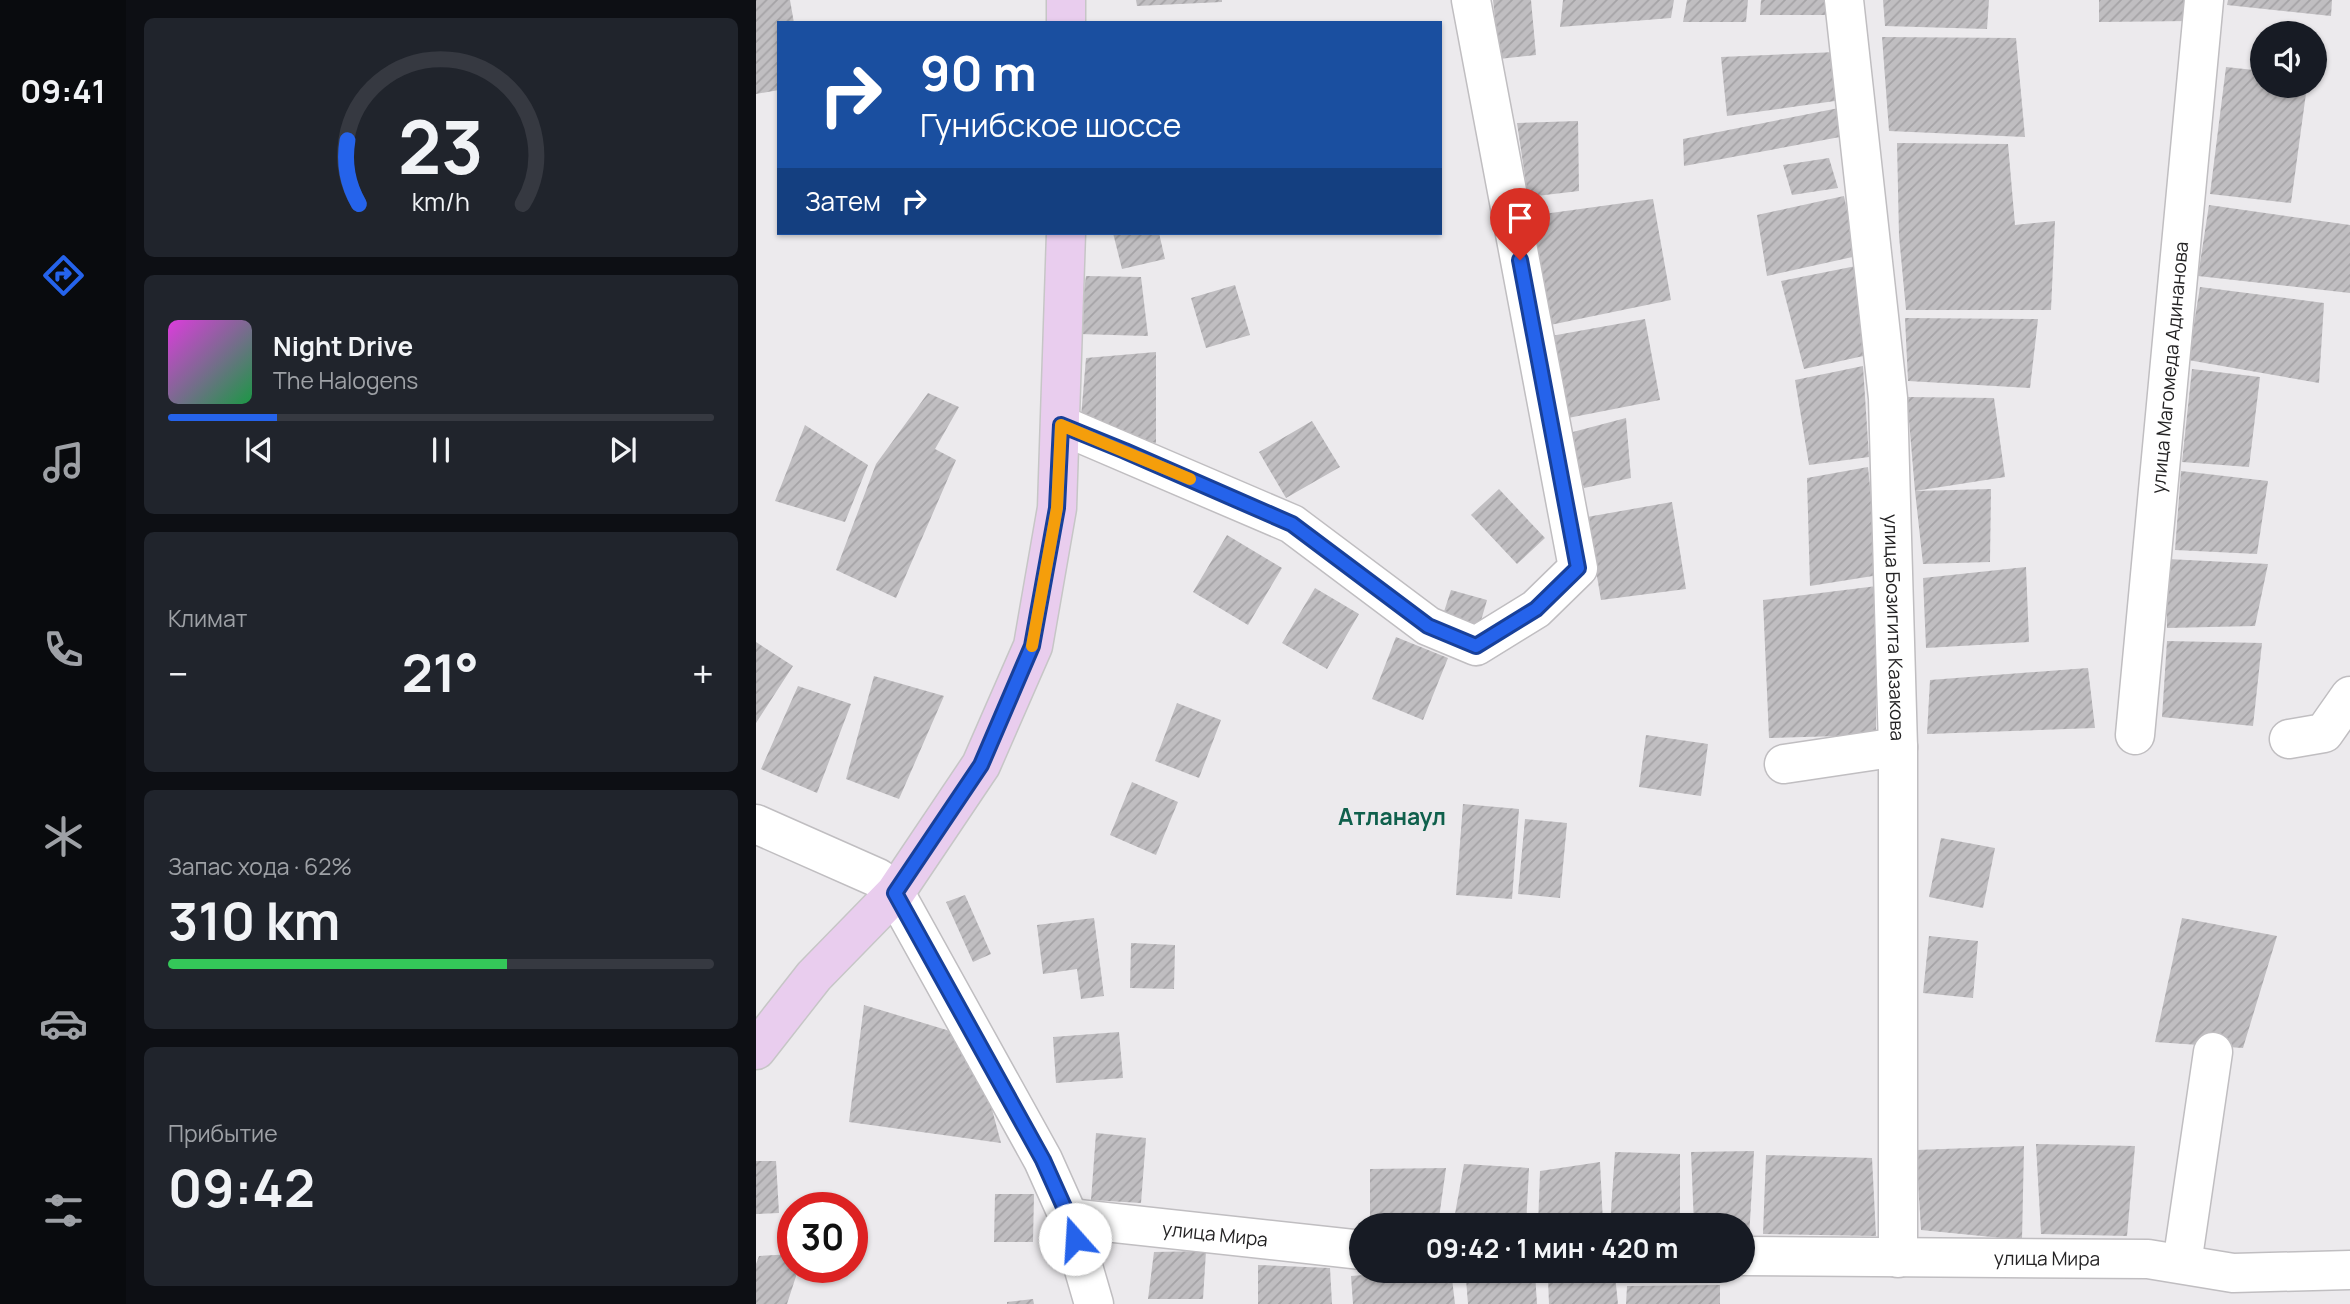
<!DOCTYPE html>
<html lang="ru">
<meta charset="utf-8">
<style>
:root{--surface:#171b24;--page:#20242c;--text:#f1f3f6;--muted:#9ea1a6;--line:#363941;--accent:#2563eb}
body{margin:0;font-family:Manrope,sans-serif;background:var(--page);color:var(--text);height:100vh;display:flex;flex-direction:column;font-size:26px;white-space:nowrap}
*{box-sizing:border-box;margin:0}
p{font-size:23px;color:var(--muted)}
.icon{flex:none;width:38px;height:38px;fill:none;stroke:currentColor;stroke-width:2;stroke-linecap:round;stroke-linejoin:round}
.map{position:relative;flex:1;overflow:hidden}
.side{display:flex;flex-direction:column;gap:18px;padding:18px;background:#0d0f14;width:630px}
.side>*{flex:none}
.hud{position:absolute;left:21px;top:21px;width:665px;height:214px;border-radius:0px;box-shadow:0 2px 5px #0004;background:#1a4fa0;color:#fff;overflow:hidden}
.controls{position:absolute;left:1494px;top:21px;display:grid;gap:14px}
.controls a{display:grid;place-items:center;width:77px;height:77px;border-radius:50%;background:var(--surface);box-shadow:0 2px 5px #0004;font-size:35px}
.speed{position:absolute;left:21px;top:1192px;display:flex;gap:14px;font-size:35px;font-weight:700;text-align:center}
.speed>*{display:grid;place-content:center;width:91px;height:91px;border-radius:50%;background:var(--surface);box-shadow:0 2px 5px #0004;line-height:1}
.speed .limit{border:10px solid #d22;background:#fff;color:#111}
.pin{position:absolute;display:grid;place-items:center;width:60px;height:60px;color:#fff;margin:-72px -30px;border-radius:50% 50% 50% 0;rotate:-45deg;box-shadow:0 0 7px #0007}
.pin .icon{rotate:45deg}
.me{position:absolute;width:77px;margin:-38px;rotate:341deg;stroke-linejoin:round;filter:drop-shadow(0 0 5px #0008)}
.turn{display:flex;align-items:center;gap:24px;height:147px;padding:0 28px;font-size:32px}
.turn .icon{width:91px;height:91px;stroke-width:2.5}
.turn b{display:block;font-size:49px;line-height:60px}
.then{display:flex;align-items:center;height:66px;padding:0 28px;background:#0003;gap:14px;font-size:26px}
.big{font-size:52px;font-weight:700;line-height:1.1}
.side .card{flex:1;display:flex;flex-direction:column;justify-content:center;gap:10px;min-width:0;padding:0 24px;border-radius:10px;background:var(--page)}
.side .dial{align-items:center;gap:0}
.dial svg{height:182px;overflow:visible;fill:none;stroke:var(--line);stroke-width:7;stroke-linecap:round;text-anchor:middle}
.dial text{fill:var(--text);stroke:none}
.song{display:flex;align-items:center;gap:21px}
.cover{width:84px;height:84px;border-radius:10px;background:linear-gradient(135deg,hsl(300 70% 55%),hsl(140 70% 35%))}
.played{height:7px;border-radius:4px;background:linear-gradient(90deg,var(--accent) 20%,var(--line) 20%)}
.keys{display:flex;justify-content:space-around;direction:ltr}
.heat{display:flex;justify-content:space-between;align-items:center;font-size:38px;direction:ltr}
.charge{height:10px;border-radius:5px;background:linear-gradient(90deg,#34c759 62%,var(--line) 0)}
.trip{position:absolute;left:593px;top:1213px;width:406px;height:70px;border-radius:35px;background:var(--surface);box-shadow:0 2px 5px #0004;font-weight:700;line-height:70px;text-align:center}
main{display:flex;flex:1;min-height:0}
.menu{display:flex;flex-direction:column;width:126px;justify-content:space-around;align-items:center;background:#090b0e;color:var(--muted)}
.menu .icon{width:49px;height:49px}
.menu .active{color:var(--accent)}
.menu b{font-size:32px;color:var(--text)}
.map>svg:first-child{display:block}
</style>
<main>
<nav class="menu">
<b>09:41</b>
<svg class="icon active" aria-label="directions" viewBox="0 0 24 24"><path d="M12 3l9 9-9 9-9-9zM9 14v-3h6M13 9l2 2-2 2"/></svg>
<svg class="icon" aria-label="music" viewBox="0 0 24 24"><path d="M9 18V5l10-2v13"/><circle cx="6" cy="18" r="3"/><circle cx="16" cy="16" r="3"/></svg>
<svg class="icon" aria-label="phone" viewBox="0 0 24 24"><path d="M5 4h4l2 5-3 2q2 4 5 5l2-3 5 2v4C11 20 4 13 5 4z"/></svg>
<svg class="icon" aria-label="climate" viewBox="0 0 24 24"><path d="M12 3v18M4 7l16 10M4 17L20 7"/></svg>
<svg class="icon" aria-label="car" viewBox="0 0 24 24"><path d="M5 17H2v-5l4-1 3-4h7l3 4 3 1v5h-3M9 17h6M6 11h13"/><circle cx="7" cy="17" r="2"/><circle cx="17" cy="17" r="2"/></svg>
<svg class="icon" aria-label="filters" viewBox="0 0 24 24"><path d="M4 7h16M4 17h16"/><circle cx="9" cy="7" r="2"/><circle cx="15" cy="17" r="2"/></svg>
</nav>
<section class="side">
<div class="card dial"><svg viewBox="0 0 100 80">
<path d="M14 69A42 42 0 1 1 86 69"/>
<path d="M14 69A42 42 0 0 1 9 41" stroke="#2563eb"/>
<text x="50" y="56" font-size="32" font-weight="700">23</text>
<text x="50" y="72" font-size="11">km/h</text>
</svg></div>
<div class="card">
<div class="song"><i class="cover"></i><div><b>Night Drive</b><p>The Halogens</p></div></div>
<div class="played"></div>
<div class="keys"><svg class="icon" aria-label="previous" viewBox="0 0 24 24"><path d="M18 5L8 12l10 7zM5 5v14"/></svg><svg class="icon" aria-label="pause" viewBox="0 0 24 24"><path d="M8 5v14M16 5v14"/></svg><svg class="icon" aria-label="next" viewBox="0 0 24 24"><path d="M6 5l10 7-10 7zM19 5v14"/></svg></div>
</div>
<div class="card"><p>Климат</p>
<div class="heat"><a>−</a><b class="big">21°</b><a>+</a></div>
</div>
<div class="card"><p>Запас хода · 62%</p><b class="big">310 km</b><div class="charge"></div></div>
<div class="card"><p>Прибытие</p><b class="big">09:42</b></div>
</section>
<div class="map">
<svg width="1594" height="1304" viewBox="0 0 1594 1304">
<defs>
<pattern id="building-hatch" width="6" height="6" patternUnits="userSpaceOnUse" patternTransform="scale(1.75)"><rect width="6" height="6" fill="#c0bec1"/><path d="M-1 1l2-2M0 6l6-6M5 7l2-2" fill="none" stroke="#a5a3a6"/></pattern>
</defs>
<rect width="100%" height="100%" fill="#eceaed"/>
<path fill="url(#building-hatch)" d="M0,0H34L38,23H23V90L0,94Z
M380,0H466V2L381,6Z
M737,0H775L780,55L743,59Z
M807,0H918L915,18L804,27Z
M931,0H992L990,22H927Z
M1005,0H1071V15H1004Z
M1127,0H1233L1231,29L1129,26Z
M1343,0H1434L1435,21L1343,22Z
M1472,0H1576L1575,16L1471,5Z
M1126,37L1260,38L1269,137L1133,131Z
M1080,52L1086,100L971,116L965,57Z
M1470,67L1507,71V86H1551L1535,203L1454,194Z
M1083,108L1084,137L928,166L927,139Z
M822,121L823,191L772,197L761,123Z
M1141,143L1252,144L1259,225L1299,221L1295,310H1150L1143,236Z
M1073,158L1082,188L1036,195L1027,165Z
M1088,196L1101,256L1011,276L1001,215Z
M897,199L915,300L794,325L773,216Z
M1453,205L1594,225V293L1442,276Z
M357,233H403L409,259L366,269Z
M1105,265L1112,355L1048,369L1025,281Z
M330,276L385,277L392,336L322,334Z
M479,285L494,335L450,348L435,298Z
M1444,287L1568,303L1563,383L1432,360Z
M1149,318L1282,319L1274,388L1152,381Z
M889,319L904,400L812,418L795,336Z
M400,352V443L324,429L330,358Z
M1107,366L1113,457L1053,465L1039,380Z
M1436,369L1504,377L1493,467L1426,462Z
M172,393L203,407L179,449L200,460L140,598L80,570L120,464Z
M1151,397L1238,398L1249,477L1159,491Z
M870,418L875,478L828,488L813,433Z
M556,421L584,467L530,498L503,452Z
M49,425L112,465L89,522L19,501Z
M1112,467L1123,575L1054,586L1051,478Z
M1425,471L1512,481L1501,554L1419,550Z
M743,489L789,538L761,564L715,515Z
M1235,489L1234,562L1167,564L1159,491Z
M916,502L930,589L845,600L831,517Z
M471,535L526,568L492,625L437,592Z
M1411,559L1512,564L1499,626L1411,628Z
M1270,567L1273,642L1170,648L1167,578Z
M1121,586L1120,735L1013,738L1007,600Z
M559,588L603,614L571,669L526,643Z
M695,590L731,600L722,631L685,621Z
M640,637L692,658L667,720L616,699Z
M1411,641L1506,643L1497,726L1406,717Z
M0,642L37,666L0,723Z
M1332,668L1339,728L1171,734L1174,680Z
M118,676L188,696L143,799L90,779Z
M42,686L95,704L61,793L5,769Z
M421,703L465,720L443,778L399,761Z
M890,735L952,744L945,796L883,787Z
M376,782L422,802L400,855L354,835Z
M707,804L763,809L756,899L700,895Z
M769,819L811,823L804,898L762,894Z
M1185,838L1239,848L1227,908L1173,897Z
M209,895L235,954L217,962L190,902Z
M338,918L348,996L325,999L321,969L287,974L281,925Z
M1426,918L1521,936L1487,1048L1399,1042Z
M1173,936L1222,941L1217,998L1167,993Z
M375,943L419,945L418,989L374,988Z
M108,1005L217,1038L245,1143L93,1122Z
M363,1032L367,1078L300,1083L297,1037Z
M340,1133L390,1138L385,1203L335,1200Z
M1280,1144L1379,1146L1371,1236L1285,1234Z
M1268,1146L1266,1240L1165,1230L1160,1150Z
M998,1151L993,1239L987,1238V1225H938L935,1152Z
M859,1152L924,1154V1225H854Z
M1010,1155L1116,1158L1120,1236L1007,1234Z
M0,1161H20L23,1213L0,1214Z
M844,1162L847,1223L782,1225L784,1171Z
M708,1164L773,1168L770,1225H697Z
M690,1168L682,1225H614V1169Z
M239,1194H278L277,1242H238Z
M450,1251L447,1299H392L398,1252Z
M37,1254V1267H43L31,1304H0V1264L3,1256Z
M502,1265L574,1268L576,1304H502Z
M667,1270H695L699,1304H597L595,1276Z
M779,1273L781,1304H712L710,1279Z
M859,1275L862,1304H793L792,1279Z
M964,1285V1304H870L871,1286Z
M277,1299L278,1304H251V1302Z"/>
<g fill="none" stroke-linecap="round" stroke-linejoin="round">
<defs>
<g id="minor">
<path id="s1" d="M1088,0L1132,398L1142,747V1258"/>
<path d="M305,425L536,524L672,626L720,646L780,609L822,568L715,0"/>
<path id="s2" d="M1379,735L1448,0"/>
<path d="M1533,739L1568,733L1594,696"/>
<path d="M1028,764L1142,747"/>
<path d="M0,824L122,878L139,893L287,1160L313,1218L338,1304"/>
<path id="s3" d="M313,1218L606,1250"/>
<path id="s4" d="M987,1256L1392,1259L1477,1273L1594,1270"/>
<path d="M1426,1264L1457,1052"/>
</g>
<path id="major" d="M310,23V0
M0,1050L58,976L139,893L225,765L277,646L301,508L310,233"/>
</defs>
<use href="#minor" stroke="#c0bec1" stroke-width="41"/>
<use href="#major" stroke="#c6c6c6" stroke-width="41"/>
<use href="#minor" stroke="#fff" stroke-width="38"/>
<use href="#major" stroke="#e9cdee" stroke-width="38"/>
</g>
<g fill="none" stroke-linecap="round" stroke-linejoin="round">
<defs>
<path id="route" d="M319,1239L313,1218L287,1160L139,893L225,765L276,646L301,508L305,425L369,451L536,524L672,626L720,646L780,609L822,568L764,260"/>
</defs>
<use href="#route" stroke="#184099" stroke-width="18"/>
<use href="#route" stroke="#2563eb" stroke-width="12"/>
<path stroke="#f59e0b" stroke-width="12" d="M276,646L301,508L305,425L434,479"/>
</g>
<g text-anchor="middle" stroke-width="6" stroke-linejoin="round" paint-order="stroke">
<g font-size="19" fill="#242324" stroke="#eceaed">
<text dy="7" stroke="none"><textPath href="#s2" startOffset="369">улица Магомеда Адинанова</textPath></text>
<text dy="7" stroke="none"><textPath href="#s1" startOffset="630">улица Бозигита Казакова</textPath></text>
<text dy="7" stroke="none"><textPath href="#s3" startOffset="147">улица Мира</textPath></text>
<text dy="7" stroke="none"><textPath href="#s4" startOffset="304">улица Мира</textPath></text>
</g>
<g font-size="23" font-weight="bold" fill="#0f604c" stroke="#eceaed">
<text x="636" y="825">Атланаул</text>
</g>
</g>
</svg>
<div class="controls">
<a><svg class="icon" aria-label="sound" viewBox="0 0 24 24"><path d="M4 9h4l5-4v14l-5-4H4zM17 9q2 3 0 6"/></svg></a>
</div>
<div class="speed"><div class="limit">30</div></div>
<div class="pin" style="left:764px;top:260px;background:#d93025"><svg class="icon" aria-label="arrive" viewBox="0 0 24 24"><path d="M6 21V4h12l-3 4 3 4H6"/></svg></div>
<svg class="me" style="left:319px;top:1239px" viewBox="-20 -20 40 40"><circle r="19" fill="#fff"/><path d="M0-13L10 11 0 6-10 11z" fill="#2563eb"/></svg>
<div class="trip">09:42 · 1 мин · 420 m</div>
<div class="hud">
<div class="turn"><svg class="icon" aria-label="right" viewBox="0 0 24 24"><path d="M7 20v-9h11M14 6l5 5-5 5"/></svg><div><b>90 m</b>Гунибское шоссе</div></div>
<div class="then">Затем<svg class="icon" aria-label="right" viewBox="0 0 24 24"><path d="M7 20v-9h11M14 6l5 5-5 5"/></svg></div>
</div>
</div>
</main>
